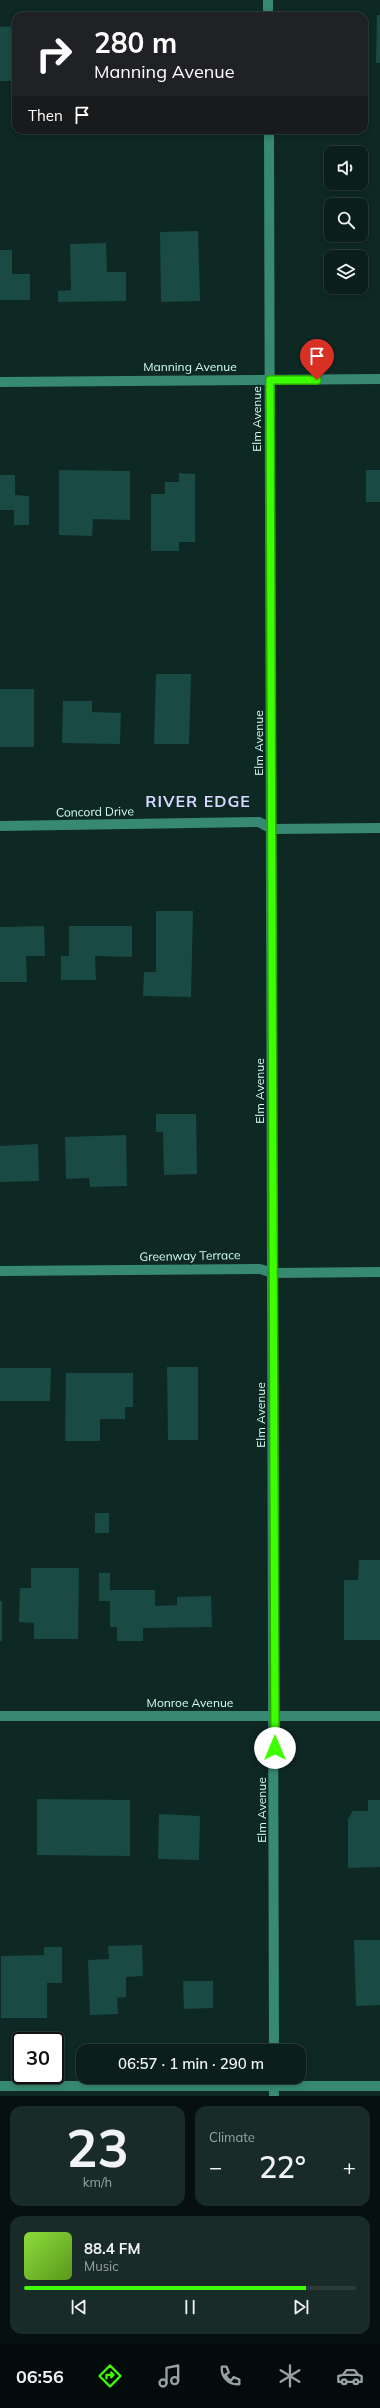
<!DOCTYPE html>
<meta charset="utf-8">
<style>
:root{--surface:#0a1e1b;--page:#182b28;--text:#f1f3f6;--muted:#99a2a3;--line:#2a3c3a;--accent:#3eff01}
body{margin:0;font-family:Mulish,sans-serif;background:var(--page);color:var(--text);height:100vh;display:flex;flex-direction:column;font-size:15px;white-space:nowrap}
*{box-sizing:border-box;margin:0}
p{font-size:13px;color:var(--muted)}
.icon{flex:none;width:22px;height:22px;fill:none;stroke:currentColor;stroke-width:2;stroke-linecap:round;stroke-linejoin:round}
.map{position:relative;height:2096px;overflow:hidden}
.drawer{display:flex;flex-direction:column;gap:10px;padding:10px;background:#06100f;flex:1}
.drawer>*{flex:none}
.banner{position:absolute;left:12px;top:12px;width:356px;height:122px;border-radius:12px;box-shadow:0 2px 6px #0003,0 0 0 1px var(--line);background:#202124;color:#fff;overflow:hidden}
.controls{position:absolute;left:324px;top:146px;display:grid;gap:8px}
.controls a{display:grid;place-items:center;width:44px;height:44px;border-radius:8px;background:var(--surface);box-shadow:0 2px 6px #0003,0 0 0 1px var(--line);font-size:20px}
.speed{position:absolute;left:12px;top:2032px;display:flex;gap:8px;font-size:20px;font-weight:700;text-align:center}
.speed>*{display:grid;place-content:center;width:52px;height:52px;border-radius:50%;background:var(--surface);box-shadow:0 2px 6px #0003,0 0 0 1px var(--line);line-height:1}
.speed .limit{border:2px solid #111;border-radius:6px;background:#fff;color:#111}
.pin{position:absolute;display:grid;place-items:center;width:34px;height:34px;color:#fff;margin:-41px -17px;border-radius:50% 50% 50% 0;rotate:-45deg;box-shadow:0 0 4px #0007}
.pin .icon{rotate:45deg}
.me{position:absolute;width:44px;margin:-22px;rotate:0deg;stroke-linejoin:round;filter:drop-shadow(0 0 3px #0008)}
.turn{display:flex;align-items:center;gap:14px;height:84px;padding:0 16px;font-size:18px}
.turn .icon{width:52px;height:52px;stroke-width:2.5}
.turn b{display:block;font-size:28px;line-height:34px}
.then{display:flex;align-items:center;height:38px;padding:0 16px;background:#0003;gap:8px;font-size:15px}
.big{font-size:30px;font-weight:600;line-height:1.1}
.drawer .widget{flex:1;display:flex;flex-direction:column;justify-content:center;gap:6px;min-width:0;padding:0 14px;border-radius:12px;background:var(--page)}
.drawer .dial{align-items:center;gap:0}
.dial b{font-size:52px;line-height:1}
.song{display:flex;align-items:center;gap:12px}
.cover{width:48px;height:48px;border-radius:6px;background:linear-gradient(135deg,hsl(90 70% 55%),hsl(90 70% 35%))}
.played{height:4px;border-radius:2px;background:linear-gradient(90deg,var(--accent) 85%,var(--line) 85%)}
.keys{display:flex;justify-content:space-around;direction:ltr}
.heat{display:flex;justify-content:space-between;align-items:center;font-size:22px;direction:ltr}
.drawer .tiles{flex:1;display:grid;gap:10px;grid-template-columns:1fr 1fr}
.widget:last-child{grid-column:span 2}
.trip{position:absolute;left:76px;top:2044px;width:230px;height:40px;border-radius:12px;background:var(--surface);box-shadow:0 2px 6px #0003,0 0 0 1px var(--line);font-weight:600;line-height:40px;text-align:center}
.tab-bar{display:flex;height:64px;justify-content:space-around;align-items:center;background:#040c0b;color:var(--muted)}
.tab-bar .icon{width:28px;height:28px}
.tab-bar .current{color:var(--accent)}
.tab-bar b{font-size:18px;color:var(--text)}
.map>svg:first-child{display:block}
</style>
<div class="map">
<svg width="380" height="2096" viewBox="0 0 380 2096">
<rect width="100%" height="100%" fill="#0e2824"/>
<path fill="#194a43" d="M377,15H380V63H376Z
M16,26V81H0V27Z
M198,231L200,301L161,302L160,232Z
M106,243L107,272H126V301L58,302V291L71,290L70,244Z
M0,250H12V274H30V300H0Z
M59,470L130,471V520L93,519L92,536L59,535Z
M366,470H380V502H366Z
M179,473L195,474V542H179V551H151V494H165V482H179Z
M0,475H15V495L29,496V525H14V510H0Z
M156,674H191L189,744H154Z
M0,689H34V747H0Z
M63,701H92V712L121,713L120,744L62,743Z
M156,911H193L191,997L143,996L144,972H156Z
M44,926L45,956H26L27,982H0V927Z
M69,926H132V957L95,956L96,980H61V956H69Z
M156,1114H196L197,1174L164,1175L163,1132H156Z
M126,1135L127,1186L90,1187L89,1178L66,1179L65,1137Z
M38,1144L39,1181L0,1182V1146Z
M167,1367H198V1440H168Z
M0,1368H51L50,1401H0Z
M66,1373H133V1407H125V1419H100V1441H65Z
M95,1513H109V1533H95Z
M359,1560H380V1640H344V1580H358Z
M31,1568H79L78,1639H34V1623L19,1622L20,1588H31Z
M99,1573H110V1590H155V1606L177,1605V1597L211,1596L212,1627L143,1628V1641H117V1627H110V1601H99Z
M0,1601H2V1641H0Z
M37,1799L130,1800V1856L37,1855Z
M368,1800H380V1867L348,1868V1819L353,1811H368Z
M159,1814L200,1816L199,1860L158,1859Z
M354,1940H380V2005L356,2006Z
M142,1945L143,1976L126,1977V1997L117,1998L118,2014L90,2015L88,1960L109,1959L108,1946Z
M44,1947H62V1983H47V2018H1V1956L44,1955Z
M183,1981H213V2008L184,2009Z"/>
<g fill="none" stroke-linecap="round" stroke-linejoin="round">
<path stroke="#378971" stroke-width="10" d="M268,0V16
M269,130L274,2051
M0,382L380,379
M0,826L259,822L272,829L380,828
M0,1271L260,1269L273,1273L380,1272
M0,1716H380
M274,2077V2096
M0,2086H380"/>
</g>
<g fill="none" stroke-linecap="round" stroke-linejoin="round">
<defs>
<path id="route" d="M275,1748L270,380H317"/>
</defs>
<use href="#route" stroke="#28a601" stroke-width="10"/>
<use href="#route" stroke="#3eff01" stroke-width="7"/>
</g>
<g text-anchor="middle" stroke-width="4" stroke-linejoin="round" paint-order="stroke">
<g font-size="12" fill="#d5fff6" stroke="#0e2824">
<text x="190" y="371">Manning Avenue</text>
<text transform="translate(257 419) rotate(-90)" y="4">Elm Avenue</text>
<text transform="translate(259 743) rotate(-90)" y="4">Elm Avenue</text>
<text transform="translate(95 812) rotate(-1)" y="4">Concord Drive</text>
<text transform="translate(260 1091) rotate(-90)" y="4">Elm Avenue</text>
<text transform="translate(190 1256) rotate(-1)" y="4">Greenway Terrace</text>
<text transform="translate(261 1415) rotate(-90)" y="4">Elm Avenue</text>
<text x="190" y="1707">Monroe Avenue</text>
<text transform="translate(262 1810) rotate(-90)" y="4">Elm Avenue</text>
</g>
<g font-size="16" font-weight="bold" letter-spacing="1" fill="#d8d7ff" stroke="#0e2824">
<text x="198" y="807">RIVER EDGE</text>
</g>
</g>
</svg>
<div class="controls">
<a><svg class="icon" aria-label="sound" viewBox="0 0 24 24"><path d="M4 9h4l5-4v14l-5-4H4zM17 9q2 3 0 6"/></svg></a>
<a><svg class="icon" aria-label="search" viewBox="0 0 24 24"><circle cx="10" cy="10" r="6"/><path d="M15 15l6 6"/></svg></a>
<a><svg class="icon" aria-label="layers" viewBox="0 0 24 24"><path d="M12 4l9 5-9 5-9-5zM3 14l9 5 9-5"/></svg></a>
</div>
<div class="speed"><div class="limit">30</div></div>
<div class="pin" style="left:317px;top:380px;background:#d93025"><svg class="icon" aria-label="arrive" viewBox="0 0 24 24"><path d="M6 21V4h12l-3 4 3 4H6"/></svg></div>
<svg class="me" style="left:275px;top:1748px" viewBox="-20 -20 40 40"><circle r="19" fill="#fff"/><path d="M0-13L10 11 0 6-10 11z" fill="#3eff01"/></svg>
<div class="trip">06:57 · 1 min · 290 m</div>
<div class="banner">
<div class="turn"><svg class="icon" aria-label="right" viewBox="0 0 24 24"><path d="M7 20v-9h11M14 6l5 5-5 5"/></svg><div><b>280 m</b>Manning Avenue</div></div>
<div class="then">Then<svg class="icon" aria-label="arrive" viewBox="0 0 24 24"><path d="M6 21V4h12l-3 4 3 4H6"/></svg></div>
</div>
</div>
<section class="drawer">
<div class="tiles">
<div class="widget dial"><b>23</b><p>km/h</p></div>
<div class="widget"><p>Climate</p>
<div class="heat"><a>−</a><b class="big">22°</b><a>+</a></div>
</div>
<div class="widget">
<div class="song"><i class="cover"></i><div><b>88.4 FM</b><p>Music</p></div></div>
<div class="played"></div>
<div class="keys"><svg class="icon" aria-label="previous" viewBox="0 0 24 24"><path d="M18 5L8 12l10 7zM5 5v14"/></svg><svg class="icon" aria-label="pause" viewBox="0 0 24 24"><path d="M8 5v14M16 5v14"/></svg><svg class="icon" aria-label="next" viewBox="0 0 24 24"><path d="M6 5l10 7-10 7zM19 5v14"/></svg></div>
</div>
</div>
</section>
<nav class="tab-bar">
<b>06:56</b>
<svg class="icon current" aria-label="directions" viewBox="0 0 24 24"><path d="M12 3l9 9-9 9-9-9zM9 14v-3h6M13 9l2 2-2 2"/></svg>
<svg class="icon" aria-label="music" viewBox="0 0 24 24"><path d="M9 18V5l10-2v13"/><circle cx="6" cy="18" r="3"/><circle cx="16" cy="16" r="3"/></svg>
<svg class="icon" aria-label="phone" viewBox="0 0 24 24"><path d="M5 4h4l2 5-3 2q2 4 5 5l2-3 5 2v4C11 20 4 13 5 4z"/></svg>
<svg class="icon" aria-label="climate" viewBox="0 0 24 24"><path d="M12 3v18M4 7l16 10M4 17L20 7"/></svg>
<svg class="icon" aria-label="car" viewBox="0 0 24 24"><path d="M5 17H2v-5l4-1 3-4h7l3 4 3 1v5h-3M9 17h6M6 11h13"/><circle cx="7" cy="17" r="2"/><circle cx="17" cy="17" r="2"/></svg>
</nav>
